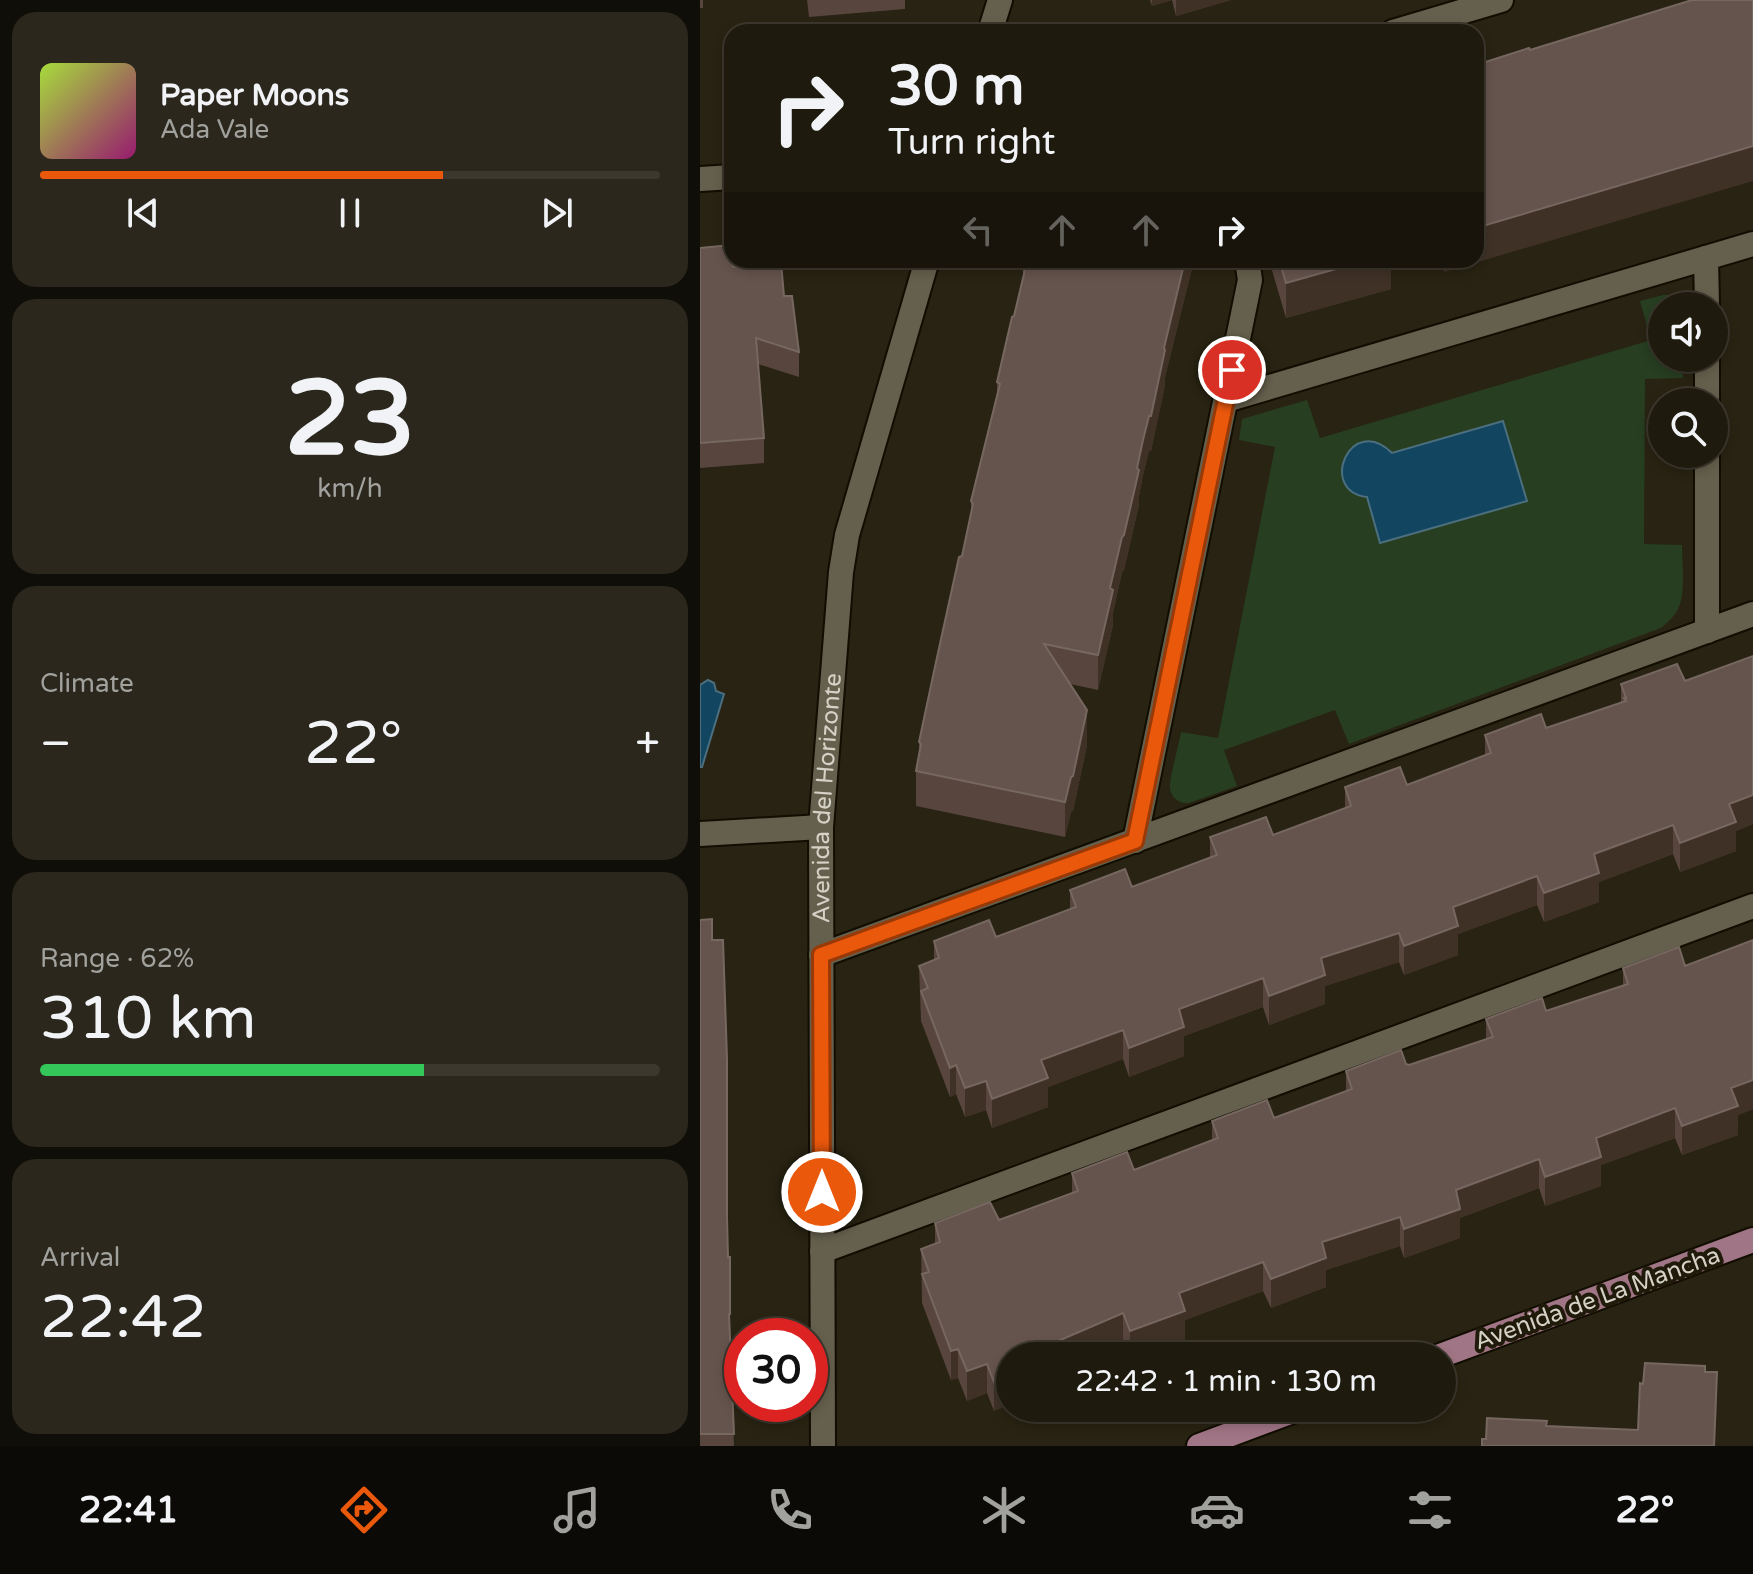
<!DOCTYPE html>
<meta charset="utf-8">
<style>
:root{--surface:#1e1a0e;--page:#2b271c;--text:#f1f3f6;--muted:#a1a19e;--line:#3c382e;--accent:#ea580c}
body{margin:0;font-family:"Varela Round",sans-serif;background:var(--page);color:var(--text);height:100vh;display:flex;flex-direction:column;font-size:30px;white-space:nowrap}
*{box-sizing:border-box;margin:0}
p{font-size:26px;color:var(--muted)}
.icon{flex:none;width:44px;height:44px;fill:none;stroke:currentColor;stroke-width:2;stroke-linecap:round;stroke-linejoin:round}
.map{position:relative;flex:1;overflow:hidden}
.details{display:flex;flex-direction:column;gap:12px;padding:12px;background:#100e08;width:700px}
.details>*{flex:none}
.guide{position:absolute;left:24px;top:24px;width:760px;height:244px;border-radius:24px;box-shadow:0 4px 12px #0003,0 0 0 2px var(--line);background:#1e1a0e;color:var(--text);overflow:hidden}
.buttons{position:absolute;left:948px;top:292px;display:grid;gap:16px}
.buttons a{display:grid;place-items:center;width:80px;height:80px;border-radius:50%;background:var(--surface);box-shadow:0 4px 12px #0003,0 0 0 2px var(--line);font-size:40px}
.speed{position:absolute;left:24px;top:1318px;display:flex;gap:16px;font-size:40px;font-weight:700;text-align:center}
.speed>*{display:grid;place-content:center;width:104px;height:104px;border-radius:50%;background:var(--surface);box-shadow:0 4px 12px #0003,0 0 0 2px var(--line);line-height:1}
.speed .limit{border:12px solid #d22;background:#fff;color:#111}
.pin{position:absolute;display:grid;place-items:center;width:68px;height:68px;color:#fff;margin:-34px;border:4px solid #fff;border-radius:50%;box-shadow:0 2px 8px #0007}
.me{position:absolute;width:88px;margin:-44px;rotate:0deg;stroke-linejoin:round;filter:drop-shadow(0 0 6px #0008)}
.turn{display:flex;align-items:center;gap:28px;height:168px;padding:0 32px;font-size:36px}
.turn .icon{width:104px;height:104px;stroke-width:2.5}
.turn b{display:block;font-size:56px;line-height:68px}
.lanes{display:flex;align-items:center;height:76px;padding:0 32px;background:#0003;justify-content:center;gap:40px;direction:ltr}
.lanes .off{opacity:.35}
.big{font-size:60px;font-weight:600;line-height:1.1}
.details .widget{flex:1;display:flex;flex-direction:column;justify-content:center;gap:12px;min-width:0;padding:0 28px;border-radius:24px;background:var(--page)}
.details .dial{align-items:center;gap:0}
.dial b{font-size:104px;line-height:1}
.song{display:flex;align-items:center;gap:24px}
.cover{width:96px;height:96px;border-radius:12px;background:linear-gradient(135deg,hsl(80 70% 55%),hsl(320 70% 35%))}
.played{height:8px;border-radius:4px;background:linear-gradient(90deg,var(--accent) 65%,var(--line) 65%)}
.keys{display:flex;justify-content:space-around;direction:ltr}
.heat{display:flex;justify-content:space-between;align-items:center;font-size:44px;direction:ltr}
.charge{height:12px;border-radius:6px;background:linear-gradient(90deg,#34c759 62%,var(--line) 0)}
.trip{position:absolute;left:296px;top:1342px;width:460px;height:80px;border-radius:40px;background:var(--surface);box-shadow:0 4px 12px #0003,0 0 0 2px var(--line);font-weight:600;line-height:80px;text-align:center}
.tab-bar{display:flex;height:128px;justify-content:space-around;align-items:center;background:#0c0a06;color:var(--muted)}
.tab-bar .icon{width:56px;height:56px}
.tab-bar .on{color:var(--accent)}
.tab-bar b{font-size:36px;color:var(--text)}
main{display:flex;flex:1;min-height:0}
.map>svg:first-child{display:block}
</style>
<main>
<section class="details">
<div class="widget">
<div class="song"><i class="cover"></i><div><b>Paper Moons</b><p>Ada Vale</p></div></div>
<div class="played"></div>
<div class="keys"><svg class="icon" aria-label="previous" viewBox="0 0 24 24"><path d="M18 5L8 12l10 7zM5 5v14"/></svg><svg class="icon" aria-label="pause" viewBox="0 0 24 24"><path d="M8 5v14M16 5v14"/></svg><svg class="icon" aria-label="next" viewBox="0 0 24 24"><path d="M6 5l10 7-10 7zM19 5v14"/></svg></div>
</div>
<div class="widget dial"><b>23</b><p>km/h</p></div>
<div class="widget"><p>Climate</p>
<div class="heat"><a>−</a><b class="big">22°</b><a>+</a></div>
</div>
<div class="widget"><p>Range · 62%</p><b class="big">310 km</b><div class="charge"></div></div>
<div class="widget"><p>Arrival</p><b class="big">22:42</b></div>
</section>
<div class="map">
<svg width="1053" height="1446" viewBox="0 0 1053 1446">
<rect width="100%" height="100%" fill="#282312"/>
<path fill="#273e21" d="M963,295H969L980,306H962V358H982L983,378L945,379L944,544L982,545C982,562 986,594 978,609C974,617 967,623 961,628L649,744L635,710L524,750L537,786L489,803C480,804 472,799 470,789C469,778 479,745 481,732L518,738L575,447L539,440L542,419L607,400L620,438L951,340L940,301Z"/>
<path fill="#114560" stroke="#4c6f7f" stroke-width="2" d="M803,421L827,501L680,543L667,497C617,491 651,412 692,453Z
M8,680L14,683L16,691L24,694L2,767H0V685Z"/>
<g fill="none" stroke-linecap="round" stroke-linejoin="round">
<defs>
<g id="minor">
<path d="M290,32L300,0"/>
<path d="M693,32L801,0"/>
<path d="M0,179L32,177"/>
<path d="M1006,258L1007,306"/>
<path d="M1007,358V402"/>
<path d="M526,400L1053,244"/>
<path d="M1007,454V631"/>
<path d="M0,834L121,827"/>
<path d="M435,841L550,280L547,260"/>
<path d="M121,955L1053,614"/>
<path d="M122,1251L1053,906"/>
<path id="s1" d="M123,1446L121,827L141,572L147,535L227,260"/>
</g>
<path id="major" d="M740,1356L1053,1240
M499,1446L601,1408"/>
</defs>
<use href="#minor" stroke="#110d01" stroke-width="28"/>
<use href="#major" stroke="#110d01" stroke-width="28"/>
<use href="#minor" stroke="#65604d" stroke-width="24"/>
<use href="#major" stroke="#a07585" stroke-width="24"/>
</g>
<path fill="#57453e" d="M0,0H3V8H0Z
M107,0H205V9L109,17Z
M450,0H531L476,16L472,0L452,6Z
M0,248L84,296L99,352V377L58,364L64,438V463L0,468Z
M325,260H494L465,377V385L451,451H449L443,475L439,496V505L424,570L422,572L413,613V625L398,690L370,684L387,745L373,811L371,812L365,837L216,806V771L219,755V742L271,515V501L297,393V382L314,316L324,274Z
M569,260H691V289L586,318Z
M1053,656V824L1036,831V851L980,872L973,854L899,882V902L844,922L837,905L758,934V955L704,975L699,962L625,986V1004L569,1025L563,1007L484,1036V1056L429,1077L423,1059L348,1087V1107L292,1128L286,1110L265,1117L256,1094L250,1097L221,1021L219,966L234,960V941L296,937L370,909V890L432,887L510,857V837L573,835L645,808V787L707,785L785,756V735L846,728L921,703V684L985,681Z
M0,920L12,940L28,1257H30V1346L34,1446H0Z
M1053,940V1109L1038,1115V1135L982,1155L975,1138L901,1165V1186L845,1206L839,1188L760,1218V1238L704,1258L700,1246L626,1270V1287L571,1308L563,1291L485,1320V1340L442,1356H429L423,1342L391,1356H310L294,1411L287,1393L267,1401L258,1378L251,1380L222,1303L221,1249L235,1244V1223L299,1220L372,1193V1173L434,1170L512,1141V1121L574,1118L646,1091V1071L706,1064L709,1065L786,1040V1019L846,1011L923,986V968L985,966Z"/>
<path fill="#3f3126" d="M452,0H472L452,6Z
M476,0H531L476,16Z
M1053,146V181L744,272V260H776V228Z
M485,260H494L465,377V385L451,451H449L443,475L439,496V505L424,570L422,572L413,613V625L398,690V655L410,588L464,348Z
M668,260H691V289L586,318V283Z
M387,710V745L373,811L371,812L365,837V802Z
M1053,795V824L1036,831V851L980,872V843L1029,804Z
M973,825V854L899,882V902L844,922V893L894,854Z
M837,876V905L758,934V955L704,975V946L753,907Z
M699,933V962L625,986V1004L569,1025V996L621,958Z
M563,978V1007L484,1036V1056L429,1077V1048L479,1009Z
M423,1030V1059L348,1087V1107L292,1128V1099L341,1060Z
M256,1065V1094L250,1097V1068Z
M1053,1080V1109L1038,1115V1135L982,1155V1126L1031,1088Z
M286,1081V1110L265,1117V1088Z
M975,1108V1138L901,1165V1186L845,1206V1177L896,1138Z
M839,1159V1188L760,1218V1238L704,1258V1229L756,1190Z
M700,1217V1246L626,1270V1287L571,1308V1279L622,1242Z
M563,1262V1291L485,1320V1340L442,1356H430V1331L479,1293Z
M423,1313V1342L391,1356H344V1347Z
M258,1349V1378L251,1380V1351Z
M287,1364V1393L267,1401V1371Z
M1017,1372V1401L1015,1446H1014Z
M310,1376V1405L294,1411V1382Z"/>
<path fill="#65544d" stroke="#766760" stroke-width="2" d="M992,0H1053V146L776,228V65L829,48L830,50Z
M30,245L33,267L81,262L84,296H92L99,352L56,338L64,438L0,443V248Z
M325,260H485L464,348L465,350L451,416H449L443,440L437,468L439,470L424,535L422,537L410,588L413,590L398,655L344,644L387,710L373,776L371,777L365,802L216,771L221,744L219,742L236,662L259,557L262,556L273,504L271,501L300,384L297,382L312,317L314,316L324,274Z
M579,260H668L586,283Z
M1053,656V795L1029,804L1036,822L980,843L973,825L894,854L899,873L844,893L837,876L753,907L758,926L704,946L699,933L621,958L625,975L569,996L563,978L479,1009L484,1027L429,1048L423,1030L341,1060L348,1078L292,1099L286,1081L265,1088L256,1065L250,1068L221,991L228,988L219,966L239,958L234,941L289,920L296,937L376,907L370,890L425,869L432,887L517,855L510,837L566,817L573,835L651,806L645,787L700,767L707,785L791,753L785,735L841,714L846,728L926,701L924,698H926L921,684L977,664L985,681Z
M12,919V940H23L27,1059V1217L28,1257H30V1314H29L34,1434H0V920Z
M1053,940V1080L1031,1088L1038,1106L982,1126L975,1108L896,1138L901,1157L845,1177L839,1159L756,1190L760,1209L704,1229L700,1217L622,1242L626,1258L571,1279L563,1262L479,1293L485,1311L430,1331L423,1313L344,1347L347,1356H310V1376L294,1382L287,1364L267,1371L258,1349L251,1351L222,1274L229,1272L221,1249L240,1242L235,1223L290,1202L299,1220L378,1191L372,1173L427,1152L434,1170L518,1138L512,1121L567,1100L574,1118L652,1089L646,1071L701,1050L706,1064L709,1065L793,1037L786,1019L842,998L846,1011L928,984L923,968L979,947L985,966Z
M945,1363L1005,1366V1372H1017L1014,1446H782V1439H786L787,1418L847,1421L846,1426L938,1430L940,1383L943,1384Z"/>
<g fill="none" stroke-linecap="round" stroke-linejoin="round">
<defs>
<path id="route" d="M122,1192L121,955L435,841L532,370"/>
</defs>
<use href="#route" stroke="#983908" stroke-width="20"/>
<use href="#route" stroke="#ea580c" stroke-width="14"/>
</g>
<g text-anchor="middle" stroke-width="8" stroke-linejoin="round" paint-order="stroke">
<g font-size="24" fill="#d4d1c6" stroke="#1f1a09">
<text dy="8" stroke="none"><textPath href="#s1" startOffset="648">Avenida del Horizonte</textPath></text>
<text transform="translate(897 1298) rotate(-20)" y="8">Avenida de La Mancha</text>
</g>
</g>
</svg>
<div class="buttons">
<a><svg class="icon" aria-label="sound" viewBox="0 0 24 24"><path d="M4 9h4l5-4v14l-5-4H4zM17 9q2 3 0 6"/></svg></a>
<a><svg class="icon" aria-label="search" viewBox="0 0 24 24"><circle cx="10" cy="10" r="6"/><path d="M15 15l6 6"/></svg></a>
</div>
<div class="speed"><div class="limit">30</div></div>
<div class="pin" style="left:532px;top:370px;background:#d93025"><svg class="icon" aria-label="arrive" viewBox="0 0 24 24"><path d="M6 21V4h12l-3 4 3 4H6"/></svg></div>
<svg class="me" style="left:122px;top:1192px" viewBox="-20 -20 40 40"><circle r="17" fill="#ea580c" stroke="#fff" stroke-width="3"/><path d="M0-11L8 9 0 5-8 9z" fill="#fff"/></svg>
<div class="trip">22:42 · 1 min · 130 m</div>
<div class="guide">
<div class="turn"><svg class="icon" aria-label="right" viewBox="0 0 24 24"><path d="M7 20v-9h11M14 6l5 5-5 5"/></svg><div><b>30 m</b>Turn right</div></div>
<div class="lanes"><svg class="icon off" aria-label="left" viewBox="0 0 24 24"><path d="M17 20v-9H6M10 6l-5 5 5 5"/></svg><svg class="icon off" aria-label="ahead" viewBox="0 0 24 24"><path d="M12 20V5M6 11l6-6 6 6"/></svg><svg class="icon off" aria-label="ahead" viewBox="0 0 24 24"><path d="M12 20V5M6 11l6-6 6 6"/></svg><svg class="icon" aria-label="right" viewBox="0 0 24 24"><path d="M7 20v-9h11M14 6l5 5-5 5"/></svg></div>
</div>
</div>
</main>
<nav class="tab-bar">
<b>22:41</b>
<svg class="icon on" aria-label="directions" viewBox="0 0 24 24"><path d="M12 3l9 9-9 9-9-9zM9 14v-3h6M13 9l2 2-2 2"/></svg>
<svg class="icon" aria-label="music" viewBox="0 0 24 24"><path d="M9 18V5l10-2v13"/><circle cx="6" cy="18" r="3"/><circle cx="16" cy="16" r="3"/></svg>
<svg class="icon" aria-label="phone" viewBox="0 0 24 24"><path d="M5 4h4l2 5-3 2q2 4 5 5l2-3 5 2v4C11 20 4 13 5 4z"/></svg>
<svg class="icon" aria-label="climate" viewBox="0 0 24 24"><path d="M12 3v18M4 7l16 10M4 17L20 7"/></svg>
<svg class="icon" aria-label="car" viewBox="0 0 24 24"><path d="M5 17H2v-5l4-1 3-4h7l3 4 3 1v5h-3M9 17h6M6 11h13"/><circle cx="7" cy="17" r="2"/><circle cx="17" cy="17" r="2"/></svg>
<svg class="icon" aria-label="filters" viewBox="0 0 24 24"><path d="M4 7h16M4 17h16"/><circle cx="9" cy="7" r="2"/><circle cx="15" cy="17" r="2"/></svg>
<b>22°</b>
</nav>
